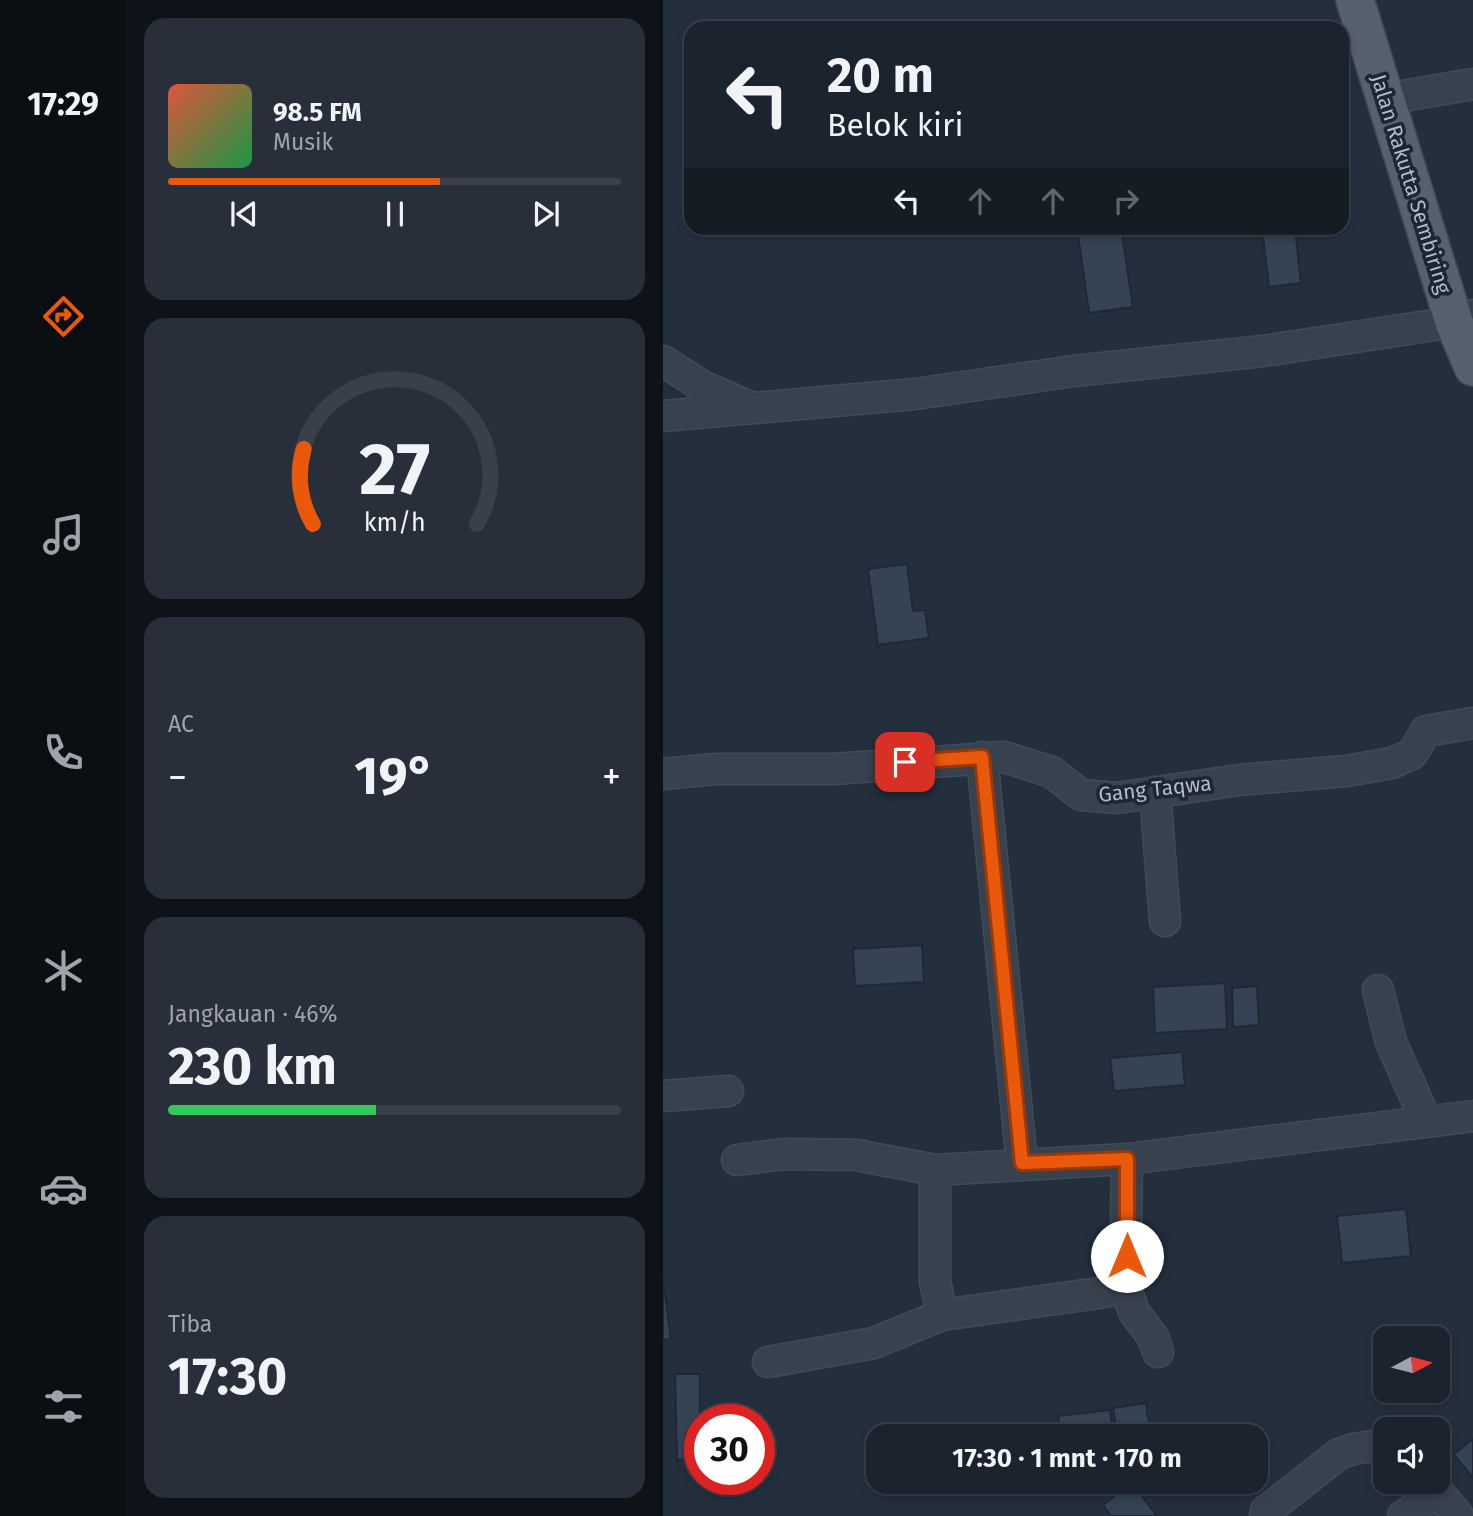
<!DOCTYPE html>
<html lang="id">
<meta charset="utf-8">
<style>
:root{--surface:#1b232e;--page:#282f3a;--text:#f1f3f6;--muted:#a0a4aa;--line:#39404a;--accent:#ea580c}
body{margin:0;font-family:"Fira Sans",sans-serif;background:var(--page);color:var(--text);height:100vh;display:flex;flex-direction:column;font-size:26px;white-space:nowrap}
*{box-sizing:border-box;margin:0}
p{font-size:23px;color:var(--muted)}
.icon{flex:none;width:38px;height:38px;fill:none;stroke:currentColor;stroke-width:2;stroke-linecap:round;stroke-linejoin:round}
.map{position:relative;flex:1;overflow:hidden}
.details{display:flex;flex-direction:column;gap:18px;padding:18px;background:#0f1319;width:537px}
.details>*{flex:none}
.hud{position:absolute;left:21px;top:21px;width:665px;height:214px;border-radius:21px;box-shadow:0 4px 10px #0003,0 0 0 2px var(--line);background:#1b232e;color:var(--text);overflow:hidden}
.needle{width:46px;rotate:83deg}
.tools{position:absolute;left:710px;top:1326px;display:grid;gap:14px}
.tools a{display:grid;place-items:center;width:77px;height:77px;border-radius:14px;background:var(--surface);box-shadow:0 4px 10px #0003,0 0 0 2px var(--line);font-size:35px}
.speed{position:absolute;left:21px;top:1404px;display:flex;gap:14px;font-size:35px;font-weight:700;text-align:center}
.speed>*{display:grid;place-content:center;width:91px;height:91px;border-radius:50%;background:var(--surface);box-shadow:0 4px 10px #0003,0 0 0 2px var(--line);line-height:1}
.speed .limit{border:10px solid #d22;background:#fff;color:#111}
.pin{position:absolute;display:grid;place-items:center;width:60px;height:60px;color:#fff;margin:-30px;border-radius:14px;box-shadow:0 4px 10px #0006}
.me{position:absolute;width:77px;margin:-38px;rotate:0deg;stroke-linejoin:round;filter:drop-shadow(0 0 5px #0008)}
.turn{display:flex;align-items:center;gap:24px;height:147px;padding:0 28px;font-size:32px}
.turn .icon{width:91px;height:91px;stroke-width:2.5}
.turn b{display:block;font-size:49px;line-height:60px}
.lanes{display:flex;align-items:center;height:66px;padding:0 28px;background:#0003;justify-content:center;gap:35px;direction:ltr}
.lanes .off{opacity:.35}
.big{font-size:52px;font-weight:700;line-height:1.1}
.details .widget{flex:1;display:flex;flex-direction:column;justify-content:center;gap:10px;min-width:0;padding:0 24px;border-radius:21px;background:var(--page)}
.details .dial{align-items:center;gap:0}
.dial svg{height:182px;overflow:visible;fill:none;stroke:var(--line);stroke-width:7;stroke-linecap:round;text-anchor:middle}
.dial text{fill:var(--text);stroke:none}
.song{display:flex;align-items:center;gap:21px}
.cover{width:84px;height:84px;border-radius:10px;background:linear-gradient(135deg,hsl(10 70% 55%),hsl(140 70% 35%))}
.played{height:7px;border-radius:4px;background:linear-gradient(90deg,var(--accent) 60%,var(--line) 60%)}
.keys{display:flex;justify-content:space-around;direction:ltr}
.heat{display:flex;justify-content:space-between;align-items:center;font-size:38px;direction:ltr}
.charge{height:10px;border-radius:5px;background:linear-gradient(90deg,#34c759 46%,var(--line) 0)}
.trip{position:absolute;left:203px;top:1424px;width:402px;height:70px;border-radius:21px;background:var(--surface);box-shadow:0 4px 10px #0003,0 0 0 2px var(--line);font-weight:700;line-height:70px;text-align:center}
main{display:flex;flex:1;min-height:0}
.tab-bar{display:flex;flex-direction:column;width:126px;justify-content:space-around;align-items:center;background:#0b0e12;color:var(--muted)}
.tab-bar .icon{width:49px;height:49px}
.tab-bar .active{color:var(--accent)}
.tab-bar b{font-size:32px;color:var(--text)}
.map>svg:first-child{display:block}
</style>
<main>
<nav class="tab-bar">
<b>17:29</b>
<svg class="icon active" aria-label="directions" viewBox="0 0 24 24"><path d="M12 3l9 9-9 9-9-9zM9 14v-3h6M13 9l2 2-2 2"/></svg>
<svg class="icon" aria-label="music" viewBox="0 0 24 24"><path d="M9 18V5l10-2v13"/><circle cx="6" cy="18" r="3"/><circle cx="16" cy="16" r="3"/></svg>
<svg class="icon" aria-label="phone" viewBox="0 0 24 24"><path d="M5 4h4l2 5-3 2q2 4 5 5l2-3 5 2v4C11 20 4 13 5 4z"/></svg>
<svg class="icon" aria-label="climate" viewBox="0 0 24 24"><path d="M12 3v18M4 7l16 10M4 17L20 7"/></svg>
<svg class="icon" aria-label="car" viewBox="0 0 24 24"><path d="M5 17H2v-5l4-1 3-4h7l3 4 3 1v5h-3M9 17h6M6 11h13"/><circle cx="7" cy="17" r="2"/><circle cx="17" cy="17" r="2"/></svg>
<svg class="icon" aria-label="filters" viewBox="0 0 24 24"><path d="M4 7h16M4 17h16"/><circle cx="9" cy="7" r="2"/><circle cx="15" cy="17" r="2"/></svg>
</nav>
<section class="details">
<div class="widget">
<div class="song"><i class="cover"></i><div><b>98.5 FM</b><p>Musik</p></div></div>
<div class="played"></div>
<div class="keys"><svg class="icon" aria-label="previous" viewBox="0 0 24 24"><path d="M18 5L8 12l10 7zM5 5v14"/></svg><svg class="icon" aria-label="pause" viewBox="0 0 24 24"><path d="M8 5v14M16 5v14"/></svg><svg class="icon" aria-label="next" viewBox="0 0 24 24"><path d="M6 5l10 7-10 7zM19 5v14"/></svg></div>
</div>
<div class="widget dial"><svg viewBox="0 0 100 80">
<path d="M14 69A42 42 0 1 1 86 69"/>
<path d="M14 69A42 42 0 0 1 10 36" stroke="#ea580c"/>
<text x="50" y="56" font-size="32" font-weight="700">27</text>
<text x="50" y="72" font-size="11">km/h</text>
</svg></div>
<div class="widget"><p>AC</p>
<div class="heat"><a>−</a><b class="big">19°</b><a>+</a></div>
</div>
<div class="widget"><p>Jangkauan · 46%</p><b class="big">230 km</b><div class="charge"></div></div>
<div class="widget"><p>Tiba</p><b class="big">17:30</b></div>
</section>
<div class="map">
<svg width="810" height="1516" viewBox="0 0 810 1516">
<rect width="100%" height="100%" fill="#242f3e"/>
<path fill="#364354" stroke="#1f2835" stroke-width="2" d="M414,228H458L470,307L426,313Z
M599,228H632L638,283L606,287Z
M244,564L250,611L262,610L266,638L215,645L205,569Z
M259,945L261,982L192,986L190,949Z
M562,983L564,1029L492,1033L490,987Z
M594,986L596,1025L570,1027L569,988Z
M519,1052L522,1085L451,1091L447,1058Z
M743,1209L748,1256L679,1263L674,1216Z
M0,1279L8,1339L0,1340Z
M12,1374H37V1459L14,1460Z
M483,1403L488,1437H455L450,1408Z
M447,1410L450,1437H397L395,1416Z
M810,1439V1478L791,1454Z
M469,1483L494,1516H448L440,1505Z"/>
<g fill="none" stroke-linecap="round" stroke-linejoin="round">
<defs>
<path id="minor" d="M722,99L810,84
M0,361L39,386L85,406
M0,416L252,394L411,371L600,351L791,322L810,315
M319,757L359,1163
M0,774L52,769H170L341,757L389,772L418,795L454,798L576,780L684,771L729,763L749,754L763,731L810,723
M492,792L502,921
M715,990L728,1042L763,1121
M0,1096L65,1091
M74,1160L121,1154L193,1155L272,1170L464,1159L810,1116
M272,1170V1281L279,1315
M462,1286L471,1312L490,1337L495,1352
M105,1362L211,1343L279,1315L443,1292L462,1286L464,1159
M767,1482L795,1516
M602,1516L603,1511L676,1454L690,1449L723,1444
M740,1516L775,1492"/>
<path id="major" d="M692,0L791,322L810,367"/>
</defs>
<use href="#minor" stroke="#414a57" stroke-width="33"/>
<use href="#major" stroke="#414a57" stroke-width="40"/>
<use href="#minor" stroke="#38414e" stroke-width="30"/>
<use href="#major" stroke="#56606e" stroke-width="37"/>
</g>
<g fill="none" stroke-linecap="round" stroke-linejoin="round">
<defs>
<path id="route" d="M242,762L319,757L359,1163L464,1159V1256"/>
</defs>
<use href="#route" stroke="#983908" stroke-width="18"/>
<use href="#route" stroke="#ea580c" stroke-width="12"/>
</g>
<g text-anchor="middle" stroke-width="7" stroke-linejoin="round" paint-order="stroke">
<g font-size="21" fill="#b4bcc9" stroke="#1d2633">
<text transform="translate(748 184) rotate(73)" y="7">Jalan Rakutta Sembiring</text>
<text transform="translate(492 789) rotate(-6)" y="7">Gang Taqwa</text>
</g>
</g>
</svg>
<div class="tools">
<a><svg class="needle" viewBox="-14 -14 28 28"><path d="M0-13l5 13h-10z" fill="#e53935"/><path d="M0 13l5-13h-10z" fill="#a0a4aa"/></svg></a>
<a><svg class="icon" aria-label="sound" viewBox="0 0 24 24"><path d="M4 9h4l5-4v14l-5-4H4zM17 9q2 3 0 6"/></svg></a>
</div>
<div class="speed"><div class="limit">30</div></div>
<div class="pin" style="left:242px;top:762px;background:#d93025"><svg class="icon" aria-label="arrive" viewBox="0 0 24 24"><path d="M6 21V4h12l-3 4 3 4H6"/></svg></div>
<svg class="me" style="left:464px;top:1256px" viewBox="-20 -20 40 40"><circle r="19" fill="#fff"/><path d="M0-13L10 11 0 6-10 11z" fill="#ea580c"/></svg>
<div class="trip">17:30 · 1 mnt · 170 m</div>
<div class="hud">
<div class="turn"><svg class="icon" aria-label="left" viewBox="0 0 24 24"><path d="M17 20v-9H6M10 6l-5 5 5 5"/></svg><div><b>20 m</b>Belok kiri</div></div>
<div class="lanes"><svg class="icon" aria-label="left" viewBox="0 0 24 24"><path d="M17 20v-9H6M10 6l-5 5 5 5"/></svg><svg class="icon off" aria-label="ahead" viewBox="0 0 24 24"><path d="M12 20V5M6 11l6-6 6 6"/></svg><svg class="icon off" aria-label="ahead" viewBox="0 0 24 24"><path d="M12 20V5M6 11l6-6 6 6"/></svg><svg class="icon off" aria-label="right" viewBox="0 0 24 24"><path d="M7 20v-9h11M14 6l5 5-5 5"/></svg></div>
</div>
</div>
</main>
